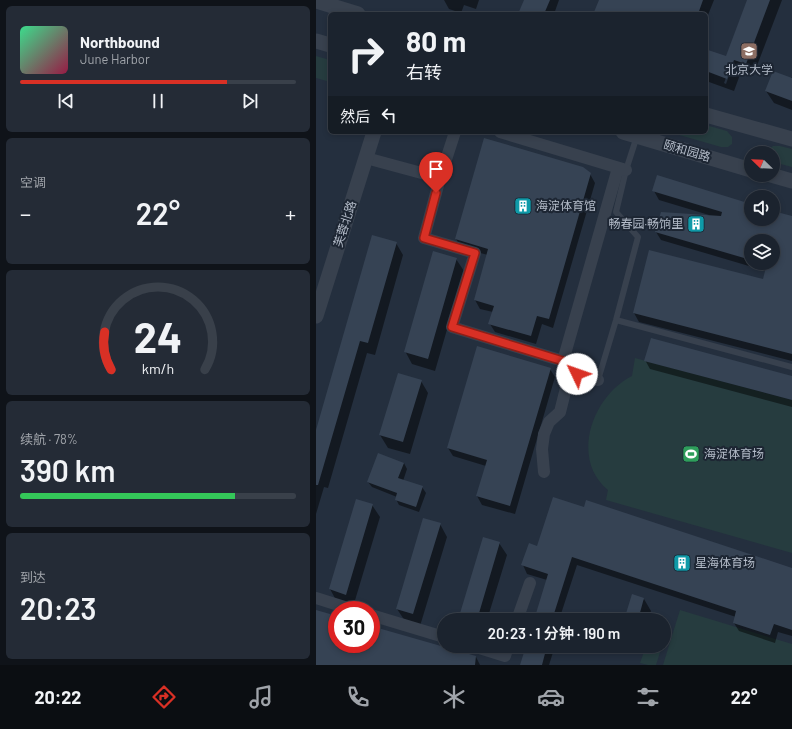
<!DOCTYPE html>
<html lang="zh">
<meta charset="utf-8">
<style>
:root{--surface:#1b232e;--page:#242b36;--text:#f1f3f6;--muted:#a0a4aa;--line:#39404a;--accent:#d93025}
body{margin:0;font-family:Barlow,"Noto Sans SC",sans-serif;background:var(--page);color:var(--text);height:100vh;display:flex;flex-direction:column;font-size:15px;white-space:nowrap}
*{box-sizing:border-box;margin:0}
p{font-size:13px;color:var(--muted)}
.icon{flex:none;width:22px;height:22px;fill:none;stroke:currentColor;stroke-width:2;stroke-linecap:round;stroke-linejoin:round}
.map{position:relative;flex:1;overflow:hidden}
.side{display:flex;flex-direction:column;gap:6px;padding:6px;background:#0f1319;width:316px}
.side>*{flex:none}
.banner{position:absolute;left:12px;top:12px;width:380px;height:122px;border-radius:6px;box-shadow:0 2px 6px #0003,0 0 0 1px var(--line);background:#1b232e;color:var(--text);overflow:hidden}
.needle{width:26px;rotate:293deg}
.buttons{position:absolute;left:428px;top:146px;display:grid;gap:8px}
.buttons a{display:grid;place-items:center;width:36px;height:36px;border-radius:50%;background:var(--surface);box-shadow:0 2px 6px #0003,0 0 0 1px var(--line);font-size:20px}
.speed{position:absolute;left:12px;top:601px;display:flex;gap:8px;font-size:20px;font-weight:700;text-align:center}
.speed>*{display:grid;place-content:center;width:52px;height:52px;border-radius:50%;background:var(--surface);box-shadow:0 2px 6px #0003,0 0 0 1px var(--line);line-height:1}
.speed .limit{border:6px solid #d22;background:#fff;color:#111}
.pin{position:absolute;display:grid;place-items:center;width:34px;height:34px;color:#fff;margin:-41px -17px;border-radius:50% 50% 50% 0;rotate:-45deg;box-shadow:0 0 4px #0007}
.pin .icon{rotate:45deg}
.me{position:absolute;width:44px;margin:-22px;rotate:312deg;stroke-linejoin:round;filter:drop-shadow(0 0 3px #0008)}
.turn{display:flex;align-items:center;gap:14px;height:84px;padding:0 12px;font-size:18px}
.turn .icon{width:52px;height:52px;stroke-width:2.5}
.turn b{display:block;font-size:28px;line-height:34px}
.then{display:flex;align-items:center;height:38px;padding:0 12px;background:#0003;gap:8px;font-size:15px}
.big{font-size:30px;font-weight:600;line-height:1.1}
.side .widget{flex:1;display:flex;flex-direction:column;justify-content:center;gap:6px;min-width:0;padding:0 14px;border-radius:6px;background:var(--page)}
.side .dial{align-items:center;gap:0}
.dial svg{height:104px;overflow:visible;fill:none;stroke:var(--line);stroke-width:7;stroke-linecap:round;text-anchor:middle}
.dial text{fill:var(--text);stroke:none}
.song{display:flex;align-items:center;gap:12px}
.cover{width:48px;height:48px;border-radius:6px;background:linear-gradient(135deg,hsl(150 70% 55%),hsl(340 70% 35%))}
.played{height:4px;border-radius:2px;background:linear-gradient(90deg,var(--accent) 75%,var(--line) 75%)}
.keys{display:flex;justify-content:space-around;direction:ltr}
.heat{display:flex;justify-content:space-between;align-items:center;font-size:22px;direction:ltr}
.charge{height:6px;border-radius:3px;background:linear-gradient(90deg,#34c759 78%,var(--line) 0)}
.trip{position:absolute;left:121px;top:613px;width:234px;height:40px;border-radius:20px;background:var(--surface);box-shadow:0 2px 6px #0003,0 0 0 1px var(--line);font-weight:600;line-height:40px;text-align:center}
.dock{display:flex;height:64px;justify-content:space-around;align-items:center;background:#0b0e12;color:var(--muted)}
.dock .icon{width:28px;height:28px}
.dock .on{color:var(--accent)}
.dock b{font-size:18px;color:var(--text)}
main{display:flex;flex:1;min-height:0}
.map>svg:first-child{display:block}
</style>
<main>
<section class="side">
<div class="widget">
<div class="song"><i class="cover"></i><div><b>Northbound</b><p>June Harbor</p></div></div>
<div class="played"></div>
<div class="keys"><svg class="icon" aria-label="previous" viewBox="0 0 24 24"><path d="M18 5L8 12l10 7zM5 5v14"/></svg><svg class="icon" aria-label="pause" viewBox="0 0 24 24"><path d="M8 5v14M16 5v14"/></svg><svg class="icon" aria-label="next" viewBox="0 0 24 24"><path d="M6 5l10 7-10 7zM19 5v14"/></svg></div>
</div>
<div class="widget"><p>空调</p>
<div class="heat"><a>−</a><b class="big">22°</b><a>+</a></div>
</div>
<div class="widget dial"><svg viewBox="0 0 100 80">
<path d="M14 69A42 42 0 1 1 86 69"/>
<path d="M14 69A42 42 0 0 1 9 40" stroke="#d93025"/>
<text x="50" y="56" font-size="32" font-weight="700">24</text>
<text x="50" y="72" font-size="11">km/h</text>
</svg></div>
<div class="widget"><p>续航 · 78%</p><b class="big">390 km</b><div class="charge"></div></div>
<div class="widget"><p>到达</p><b class="big">20:23</b></div>
</section>
<div class="map">
<svg width="476" height="665" viewBox="0 0 476 665">
<rect width="100%" height="100%" fill="#242f3e"/>
<path fill="#263c3f" d="M0,56L14,60V82L0,78Z
M390,125L411,131L416,137V144L412,147H405L353,132H390Z
M457,146H464L476,149V167L457,162V153H451L453,149Z
M319,358L476,400V553L290,500L292,490C254,459 276,396 316,376Z
M364,610L476,644V665H347Z
M330,646H346L340,665H332L324,663Z"/>
<path fill="#0007" fill-rule="evenodd" d="M128,0H163L160,9L148,5L145,13L133,9Z
M209,0H243L238,14H203Z
M284,0H398L390,20V14H281L280,12Z
M432,0H466L437,76L425,72L418,91L393,82L390,77V58H410ZM414,67H416L410,84L408,83Z
M476,77V110L458,103L450,91L475,79Z
M274,174L279,183L237,328L226,324L220,344L179,332L174,324L177,312L164,309L159,300L172,255L145,248L140,239Z
M338,191L435,205V219H457V212L476,217V361L323,322L318,313L334,251L448,280L450,271L345,240L340,232L393,215L343,200ZM435,241H457V263H435Z
M80,243L87,255L59,355L51,353L12,488L8,487L0,514V433Z
M140,259L148,271L119,371L96,364L89,351Z
M329,360L476,377V407L334,369Z
M234,369L239,377L199,514L166,505L161,496L170,466L137,456L132,448Z
M105,381L112,393L94,454L72,448L64,435Z
M88,463L91,469L87,481L106,487L110,493L103,512L83,505L80,499L81,497L56,487L52,482Z
M56,505L64,517L37,607L21,602L14,589Z
M124,524L131,537L104,626L89,621L81,609Z
M183,543L191,555L171,620H143Z
M222,547L476,569V636L462,632L459,643L423,631L418,623L420,617L261,565L243,620H219L231,580L211,574L207,565Z
M328,599L335,611L332,620H286L288,614L309,620Z
M0,611L21,617V644H55V627L160,657L164,665H0Z
M211,646H239L233,665H205Z"/>
<path fill="#364354" d="M208,0H234L228,14H202Z
M283,0H387L382,14H283L278,12Z
M431,0H454L430,64L418,60L411,79L390,71V55L392,50L410,56Z
M457,71L476,78V101L449,91Z
M168,138L267,167L275,173L233,319L221,316L215,336L172,324L178,306L158,300L172,249L139,239Z
M341,175L435,204V219H457V211L476,216V354L317,313L333,250L447,279L451,263H457V241H435V260L339,232L345,212L405,216L406,212L336,191Z
M56,235L81,242L52,343L44,341L2,485H0V430Z
M117,251L141,258L112,359L88,352Z
M335,338L476,376V400L328,361Z
M161,346L235,368L194,506L160,496L171,460L131,448Z
M82,373L106,380L87,442L63,435Z
M62,453L88,463L82,478L107,486L100,507L79,500L81,493L51,482Z
M237,497L268,507L270,500L476,568V630L458,624L454,635L417,623L420,611L256,557L236,620H218L232,574L205,565L213,543L221,546Z
M40,499L57,504L30,595L13,589Z
M107,518L125,523L97,614L80,609Z
M167,537L184,542L161,620H142Z
M316,594L328,598L322,620H308Z
M0,610L21,616V644H55V626L160,656L159,665H0Z
M210,646H231L226,665H204Z"/>
<g fill="none" stroke-linecap="round" stroke-linejoin="round">
<path stroke="#38414e" stroke-width="6" d="M300,320L476,367
M282,380L300,320L322,237L300,212L310,170L321,136"/>
<path stroke="#38414e" stroke-width="12" d="M184,132L310,170
M50,158L124,178L108,238L159,253L136,327L247,361L261,374L282,380
M124,178L139,132
M247,361L302,168
M228,472L226,449L228,434L233,422L244,412L255,368
M0,598L38,610
M55,615L128,637
M201,620L214,583
M157,646L189,656L192,646"/>
<path stroke="#38414e" stroke-width="15" d="M0,1L42,14
M0,41L14,45
M390,115L476,139
M307,132L435,170
M455,175L476,181
M0,316L58,132"/>
</g>
<g fill="none" stroke-linecap="round" stroke-linejoin="round">
<defs>
<path id="route" d="M120,193L108,238L159,253L136,327L247,361L261,374"/>
</defs>
<use href="#route" stroke="#8d1f18" stroke-width="10"/>
<use href="#route" stroke="#d93025" stroke-width="7"/>
</g>
<defs>
<symbol id="university-square" viewBox="-11 -11 22 22"><rect x="-9" y="-9" width="18" height="18" rx="4" fill="#8d6e63" stroke="#1d2633"/><path d="M0-5L7-2L0 1L-7-2ZM-4 1L0 2.5L4 1V4Q0 6-4 4Z" fill="#fff"/></symbol>
<symbol id="building-square" viewBox="-11 -11 22 22"><rect x="-9" y="-9" width="18" height="18" rx="4" fill="#0f9aa8" stroke="#1d2633"/><path d="M-4-6H4V6H1V3H-1V6H-4ZM-2.5-4.3h1.7v1.8h-1.7ZM.8-4.3h1.7v1.8H.8ZM-2.5-1h1.7V.8h-1.7ZM.8-1h1.7V.8H.8Z" fill="#fff"/></symbol>
<symbol id="stadium-square" viewBox="-11 -11 22 22"><rect x="-9" y="-9" width="18" height="18" rx="4" fill="#2e9e5b" stroke="#1d2633"/><path d="M0-5a6.5 5 0 1 0 0 10a6.5 5 0 1 0 0-10ZM-3.5-1.8h7v3.6h-7Z" fill="#fff"/></symbol>
</defs>
<g fill-rule="evenodd">
<use href="#university-square" x="423" y="41" width="20" height="20"/>
<use href="#building-square" x="197" y="196" width="20" height="20"/>
<use href="#building-square" x="370" y="214" width="20" height="20"/>
<use href="#stadium-square" x="365" y="444" width="20" height="20"/>
<use href="#building-square" x="356" y="553" width="20" height="20"/>
</g>
<g text-anchor="middle" stroke-width="4" stroke-linejoin="round" paint-order="stroke">
<g font-size="12" fill="#b4bcc9" stroke="#1d2633" text-anchor="start">
<text x="433" y="74" text-anchor="middle">北京大学</text>
<text x="220" y="210">海淀体育馆</text>
<text x="367" y="228" text-anchor="end">畅春园·畅饷里</text>
<text x="388" y="458">海淀体育场</text>
<text x="379" y="567">星海体育场</text>
</g>
<g font-size="12" fill="#b4bcc9" stroke="#1d2633">
<text transform="translate(371 151) rotate(16)" y="4">颐和园路</text>
<text transform="translate(29 224) rotate(-72)" y="4">芙蓉北路</text>
</g>
</g>
</svg>
<div class="buttons">
<a><svg class="needle" viewBox="-14 -14 28 28"><path d="M0-13l5 13h-10z" fill="#e53935"/><path d="M0 13l5-13h-10z" fill="#a0a4aa"/></svg></a>
<a><svg class="icon" aria-label="sound" viewBox="0 0 24 24"><path d="M4 9h4l5-4v14l-5-4H4zM17 9q2 3 0 6"/></svg></a>
<a><svg class="icon" aria-label="layers" viewBox="0 0 24 24"><path d="M12 4l9 5-9 5-9-5zM3 14l9 5 9-5"/></svg></a>
</div>
<div class="speed"><div class="limit">30</div></div>
<div class="pin" style="left:120px;top:193px;background:#d93025"><svg class="icon" aria-label="arrive" viewBox="0 0 24 24"><path d="M6 21V4h12l-3 4 3 4H6"/></svg></div>
<svg class="me" style="left:261px;top:374px" viewBox="-20 -20 40 40"><circle r="19" fill="#fff"/><path d="M0-13L10 11 0 6-10 11z" fill="#d93025"/></svg>
<div class="trip">20:23 · 1 分钟 · 190 m</div>
<div class="banner">
<div class="turn"><svg class="icon" aria-label="right" viewBox="0 0 24 24"><path d="M7 20v-9h11M14 6l5 5-5 5"/></svg><div><b>80 m</b>右转</div></div>
<div class="then">然后<svg class="icon" aria-label="left" viewBox="0 0 24 24"><path d="M17 20v-9H6M10 6l-5 5 5 5"/></svg></div>
</div>
</div>
</main>
<nav class="dock">
<b>20:22</b>
<svg class="icon on" aria-label="directions" viewBox="0 0 24 24"><path d="M12 3l9 9-9 9-9-9zM9 14v-3h6M13 9l2 2-2 2"/></svg>
<svg class="icon" aria-label="music" viewBox="0 0 24 24"><path d="M9 18V5l10-2v13"/><circle cx="6" cy="18" r="3"/><circle cx="16" cy="16" r="3"/></svg>
<svg class="icon" aria-label="phone" viewBox="0 0 24 24"><path d="M5 4h4l2 5-3 2q2 4 5 5l2-3 5 2v4C11 20 4 13 5 4z"/></svg>
<svg class="icon" aria-label="climate" viewBox="0 0 24 24"><path d="M12 3v18M4 7l16 10M4 17L20 7"/></svg>
<svg class="icon" aria-label="car" viewBox="0 0 24 24"><path d="M5 17H2v-5l4-1 3-4h7l3 4 3 1v5h-3M9 17h6M6 11h13"/><circle cx="7" cy="17" r="2"/><circle cx="17" cy="17" r="2"/></svg>
<svg class="icon" aria-label="filters" viewBox="0 0 24 24"><path d="M4 7h16M4 17h16"/><circle cx="9" cy="7" r="2"/><circle cx="15" cy="17" r="2"/></svg>
<b>22°</b>
</nav>
